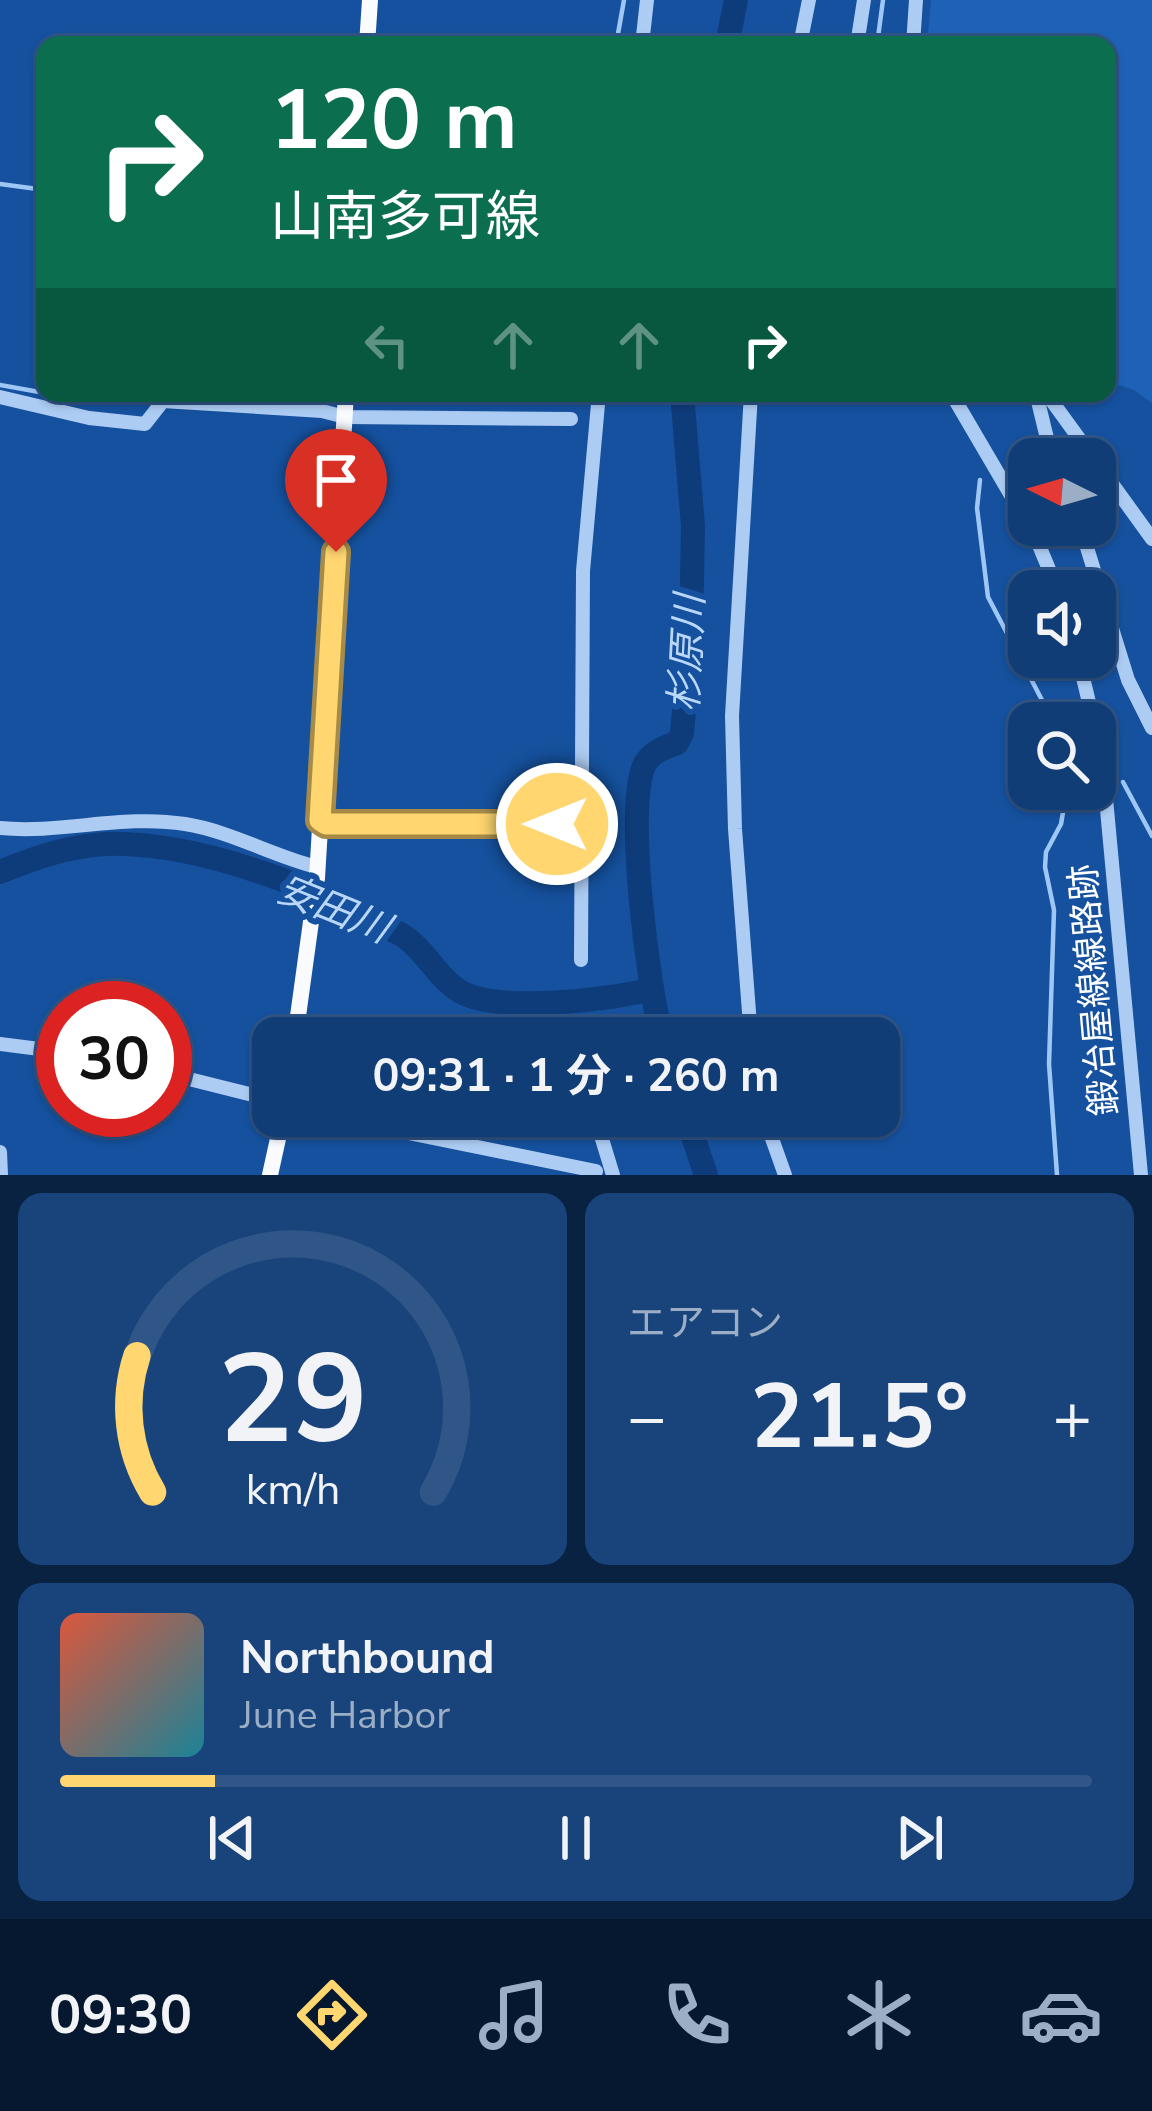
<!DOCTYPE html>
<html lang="ja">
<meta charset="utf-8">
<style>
:root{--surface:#103d76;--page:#19447b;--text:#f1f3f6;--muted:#9caec5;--line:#305688;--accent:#ffd66f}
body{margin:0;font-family:"Nunito Sans","Noto Sans JP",sans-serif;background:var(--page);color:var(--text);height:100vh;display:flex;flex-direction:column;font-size:45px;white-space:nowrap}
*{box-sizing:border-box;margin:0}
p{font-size:39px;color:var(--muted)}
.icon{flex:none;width:66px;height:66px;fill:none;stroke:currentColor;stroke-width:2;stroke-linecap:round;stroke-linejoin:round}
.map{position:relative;height:1175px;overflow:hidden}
.drawer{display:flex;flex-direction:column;gap:18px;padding:18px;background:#092241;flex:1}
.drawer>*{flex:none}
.guide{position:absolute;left:36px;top:36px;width:1080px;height:366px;border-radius:24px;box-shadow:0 3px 9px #0004,0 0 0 3px var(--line);background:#0b6e4f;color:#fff;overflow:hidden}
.needle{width:78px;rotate:275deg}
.tools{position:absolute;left:1008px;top:438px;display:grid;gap:24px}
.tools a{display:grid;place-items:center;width:108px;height:108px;border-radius:24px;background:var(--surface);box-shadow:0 3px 9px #0004,0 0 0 3px var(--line);font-size:60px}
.speed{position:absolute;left:36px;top:981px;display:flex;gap:24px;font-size:60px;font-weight:700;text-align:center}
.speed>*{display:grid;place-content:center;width:156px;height:156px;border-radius:50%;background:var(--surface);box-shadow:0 3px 9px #0004,0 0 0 3px var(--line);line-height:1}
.speed .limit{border:18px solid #d22;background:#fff;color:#111}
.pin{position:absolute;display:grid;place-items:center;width:102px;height:102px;color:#fff;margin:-123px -51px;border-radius:50% 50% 50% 0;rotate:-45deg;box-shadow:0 0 12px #0007}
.pin .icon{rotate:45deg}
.me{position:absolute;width:132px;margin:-66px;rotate:270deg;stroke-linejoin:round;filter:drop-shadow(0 0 9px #0008)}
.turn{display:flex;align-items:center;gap:42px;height:252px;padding:0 36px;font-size:54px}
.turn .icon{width:156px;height:156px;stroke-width:2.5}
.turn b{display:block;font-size:84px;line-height:102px}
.lanes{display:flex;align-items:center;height:114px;padding:0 36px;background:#0003;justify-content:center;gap:60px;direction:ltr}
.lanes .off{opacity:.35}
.big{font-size:90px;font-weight:700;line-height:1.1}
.drawer .card{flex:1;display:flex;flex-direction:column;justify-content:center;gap:18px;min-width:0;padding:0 42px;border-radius:24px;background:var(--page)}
.drawer .dial{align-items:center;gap:0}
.dial svg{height:312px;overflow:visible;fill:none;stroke:var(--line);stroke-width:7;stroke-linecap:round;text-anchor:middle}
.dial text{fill:var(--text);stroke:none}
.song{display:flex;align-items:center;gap:36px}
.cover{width:144px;height:144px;border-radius:18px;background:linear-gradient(135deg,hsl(10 70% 55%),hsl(190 70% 35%))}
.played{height:12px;border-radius:6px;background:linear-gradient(90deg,var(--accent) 15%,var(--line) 15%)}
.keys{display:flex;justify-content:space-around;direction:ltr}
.heat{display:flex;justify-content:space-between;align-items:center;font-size:66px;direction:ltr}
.drawer .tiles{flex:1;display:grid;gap:18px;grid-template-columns:1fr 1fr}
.card:last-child{grid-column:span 2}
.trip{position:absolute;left:252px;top:1017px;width:648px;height:120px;border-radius:24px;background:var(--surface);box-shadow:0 3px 9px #0004,0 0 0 3px var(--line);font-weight:700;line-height:120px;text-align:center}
.tabs{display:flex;height:192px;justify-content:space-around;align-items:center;background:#06182f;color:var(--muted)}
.tabs .icon{width:84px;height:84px}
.tabs .current{color:var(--accent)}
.tabs b{font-size:54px;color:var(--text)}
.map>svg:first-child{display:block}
</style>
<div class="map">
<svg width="1152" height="1175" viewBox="0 0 1152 1175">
<rect width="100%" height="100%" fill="#15519e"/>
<path fill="#1e62b7" d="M931,0H1152V403L1134,390L1107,381V45H927Z"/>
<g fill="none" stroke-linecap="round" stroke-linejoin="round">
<path stroke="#9fc7f6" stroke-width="4.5" d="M616,45L624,0
M877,45L883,0
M0,184L45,190
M0,385L45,393
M47,393H65
M980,480L977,508L988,597L1054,723
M1123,782L1152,836
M1057,1175L1049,1064L1054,910L1045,867L1046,852L1061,824L1067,789"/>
<path stroke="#0e3c7a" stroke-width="24" d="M727,45L736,0
M0,872C34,858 68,846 106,844C198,841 323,890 402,935C425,949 437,978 461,992C499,1013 610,1000 652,989
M662,1038C649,992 623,799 646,762C654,751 665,747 677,743L682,733L691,631L693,526L682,393
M686,1116L706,1175"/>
<path stroke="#adccf3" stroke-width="14" d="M642,45L647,0
M800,45L809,0
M857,45L864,0
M913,45L916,0
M951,393L1036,538L1058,591
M1036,393L1052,459
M1046,393L1094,459
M0,397L89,418L145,424L163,401L322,411L345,417L571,419
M1095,460L1152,539
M1080,525L1128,680L1152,728
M1078,657L1094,723
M1095,729L1105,788L1141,1175
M320,820L326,824H557
M0,828C62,834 122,814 185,824C230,831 273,856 317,867
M581,960L583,571L599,393
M584,1032L585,1038
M751,1038L735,829L732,716L751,393
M0,1044L63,1052
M165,1073L273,1100
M325,1116L596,1171
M595,1116L613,1175
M764,1116L785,1175
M0,1152L1,1175"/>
<path stroke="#f9fbff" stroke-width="16" d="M367,45L370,0
M295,1038L317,878L346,393
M270,1175L283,1116"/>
</g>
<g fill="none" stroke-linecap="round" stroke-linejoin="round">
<defs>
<path id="route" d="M336,552L320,820L326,824H557"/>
</defs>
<use href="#route" stroke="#a68b48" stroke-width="30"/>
<use href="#route" stroke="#ffd66f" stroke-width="21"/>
</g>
<g text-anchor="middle" stroke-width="12" stroke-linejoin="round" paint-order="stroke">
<g font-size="36" fill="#fff" stroke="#15519e">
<text transform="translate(1093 990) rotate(-95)" y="13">鍛冶屋線線路跡</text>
</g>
<g font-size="39" font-style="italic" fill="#bad7f9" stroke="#15519e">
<text transform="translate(686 653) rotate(-87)" y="14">杉原川</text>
<text transform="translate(334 908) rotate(22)" y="14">安田川</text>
</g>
</g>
</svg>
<div class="tools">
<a><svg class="needle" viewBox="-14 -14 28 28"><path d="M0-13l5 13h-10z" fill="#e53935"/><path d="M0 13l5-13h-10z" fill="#9caec5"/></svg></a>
<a><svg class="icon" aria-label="sound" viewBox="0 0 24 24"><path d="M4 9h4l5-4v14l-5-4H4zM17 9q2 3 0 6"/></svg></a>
<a><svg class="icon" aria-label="search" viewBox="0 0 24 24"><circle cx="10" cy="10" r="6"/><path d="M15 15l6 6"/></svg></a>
</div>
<div class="speed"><div class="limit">30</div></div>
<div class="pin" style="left:336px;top:552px;background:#d93025"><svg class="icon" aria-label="arrive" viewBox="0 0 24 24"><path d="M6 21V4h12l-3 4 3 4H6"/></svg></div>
<svg class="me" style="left:557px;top:824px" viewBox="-20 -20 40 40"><circle r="17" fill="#ffd66f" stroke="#fff" stroke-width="3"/><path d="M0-11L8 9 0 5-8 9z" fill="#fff"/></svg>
<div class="trip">09:31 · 1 分 · 260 m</div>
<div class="guide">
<div class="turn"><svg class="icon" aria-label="right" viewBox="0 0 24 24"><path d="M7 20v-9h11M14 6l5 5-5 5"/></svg><div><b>120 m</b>山南多可線</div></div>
<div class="lanes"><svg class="icon off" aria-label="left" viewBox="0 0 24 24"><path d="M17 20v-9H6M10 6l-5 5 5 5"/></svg><svg class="icon off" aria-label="ahead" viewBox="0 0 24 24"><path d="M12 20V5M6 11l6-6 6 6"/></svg><svg class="icon off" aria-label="ahead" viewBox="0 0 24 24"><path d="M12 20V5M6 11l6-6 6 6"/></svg><svg class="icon" aria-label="right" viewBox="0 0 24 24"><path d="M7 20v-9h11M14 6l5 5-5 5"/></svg></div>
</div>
</div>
<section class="drawer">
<div class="tiles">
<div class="card dial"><svg viewBox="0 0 100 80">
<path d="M14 69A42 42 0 1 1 86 69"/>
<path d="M14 69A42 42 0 0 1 10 34" stroke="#ffd66f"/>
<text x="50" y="56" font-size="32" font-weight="700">29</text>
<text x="50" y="72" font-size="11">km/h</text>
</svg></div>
<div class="card"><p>エアコン</p>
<div class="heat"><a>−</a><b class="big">21.5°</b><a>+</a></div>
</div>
<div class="card">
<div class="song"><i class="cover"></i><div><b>Northbound</b><p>June Harbor</p></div></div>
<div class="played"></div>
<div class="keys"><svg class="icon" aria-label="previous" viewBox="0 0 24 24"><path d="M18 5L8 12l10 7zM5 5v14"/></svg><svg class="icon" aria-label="pause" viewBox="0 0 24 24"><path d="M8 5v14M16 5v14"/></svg><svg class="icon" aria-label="next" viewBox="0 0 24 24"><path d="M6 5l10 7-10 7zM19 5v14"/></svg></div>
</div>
</div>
</section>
<nav class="tabs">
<b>09:30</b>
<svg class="icon current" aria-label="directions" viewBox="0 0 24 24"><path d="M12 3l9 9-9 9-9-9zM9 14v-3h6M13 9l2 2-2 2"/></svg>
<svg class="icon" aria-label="music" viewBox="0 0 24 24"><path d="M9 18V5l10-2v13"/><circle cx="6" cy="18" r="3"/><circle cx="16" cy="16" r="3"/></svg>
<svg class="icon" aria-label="phone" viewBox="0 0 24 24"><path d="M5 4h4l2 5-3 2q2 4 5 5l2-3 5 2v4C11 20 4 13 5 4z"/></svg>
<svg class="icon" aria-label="climate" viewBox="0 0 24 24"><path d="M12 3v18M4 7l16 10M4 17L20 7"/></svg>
<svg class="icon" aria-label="car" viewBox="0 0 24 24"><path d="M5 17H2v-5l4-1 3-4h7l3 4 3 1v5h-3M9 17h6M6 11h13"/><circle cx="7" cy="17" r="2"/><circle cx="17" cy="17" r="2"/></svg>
</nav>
